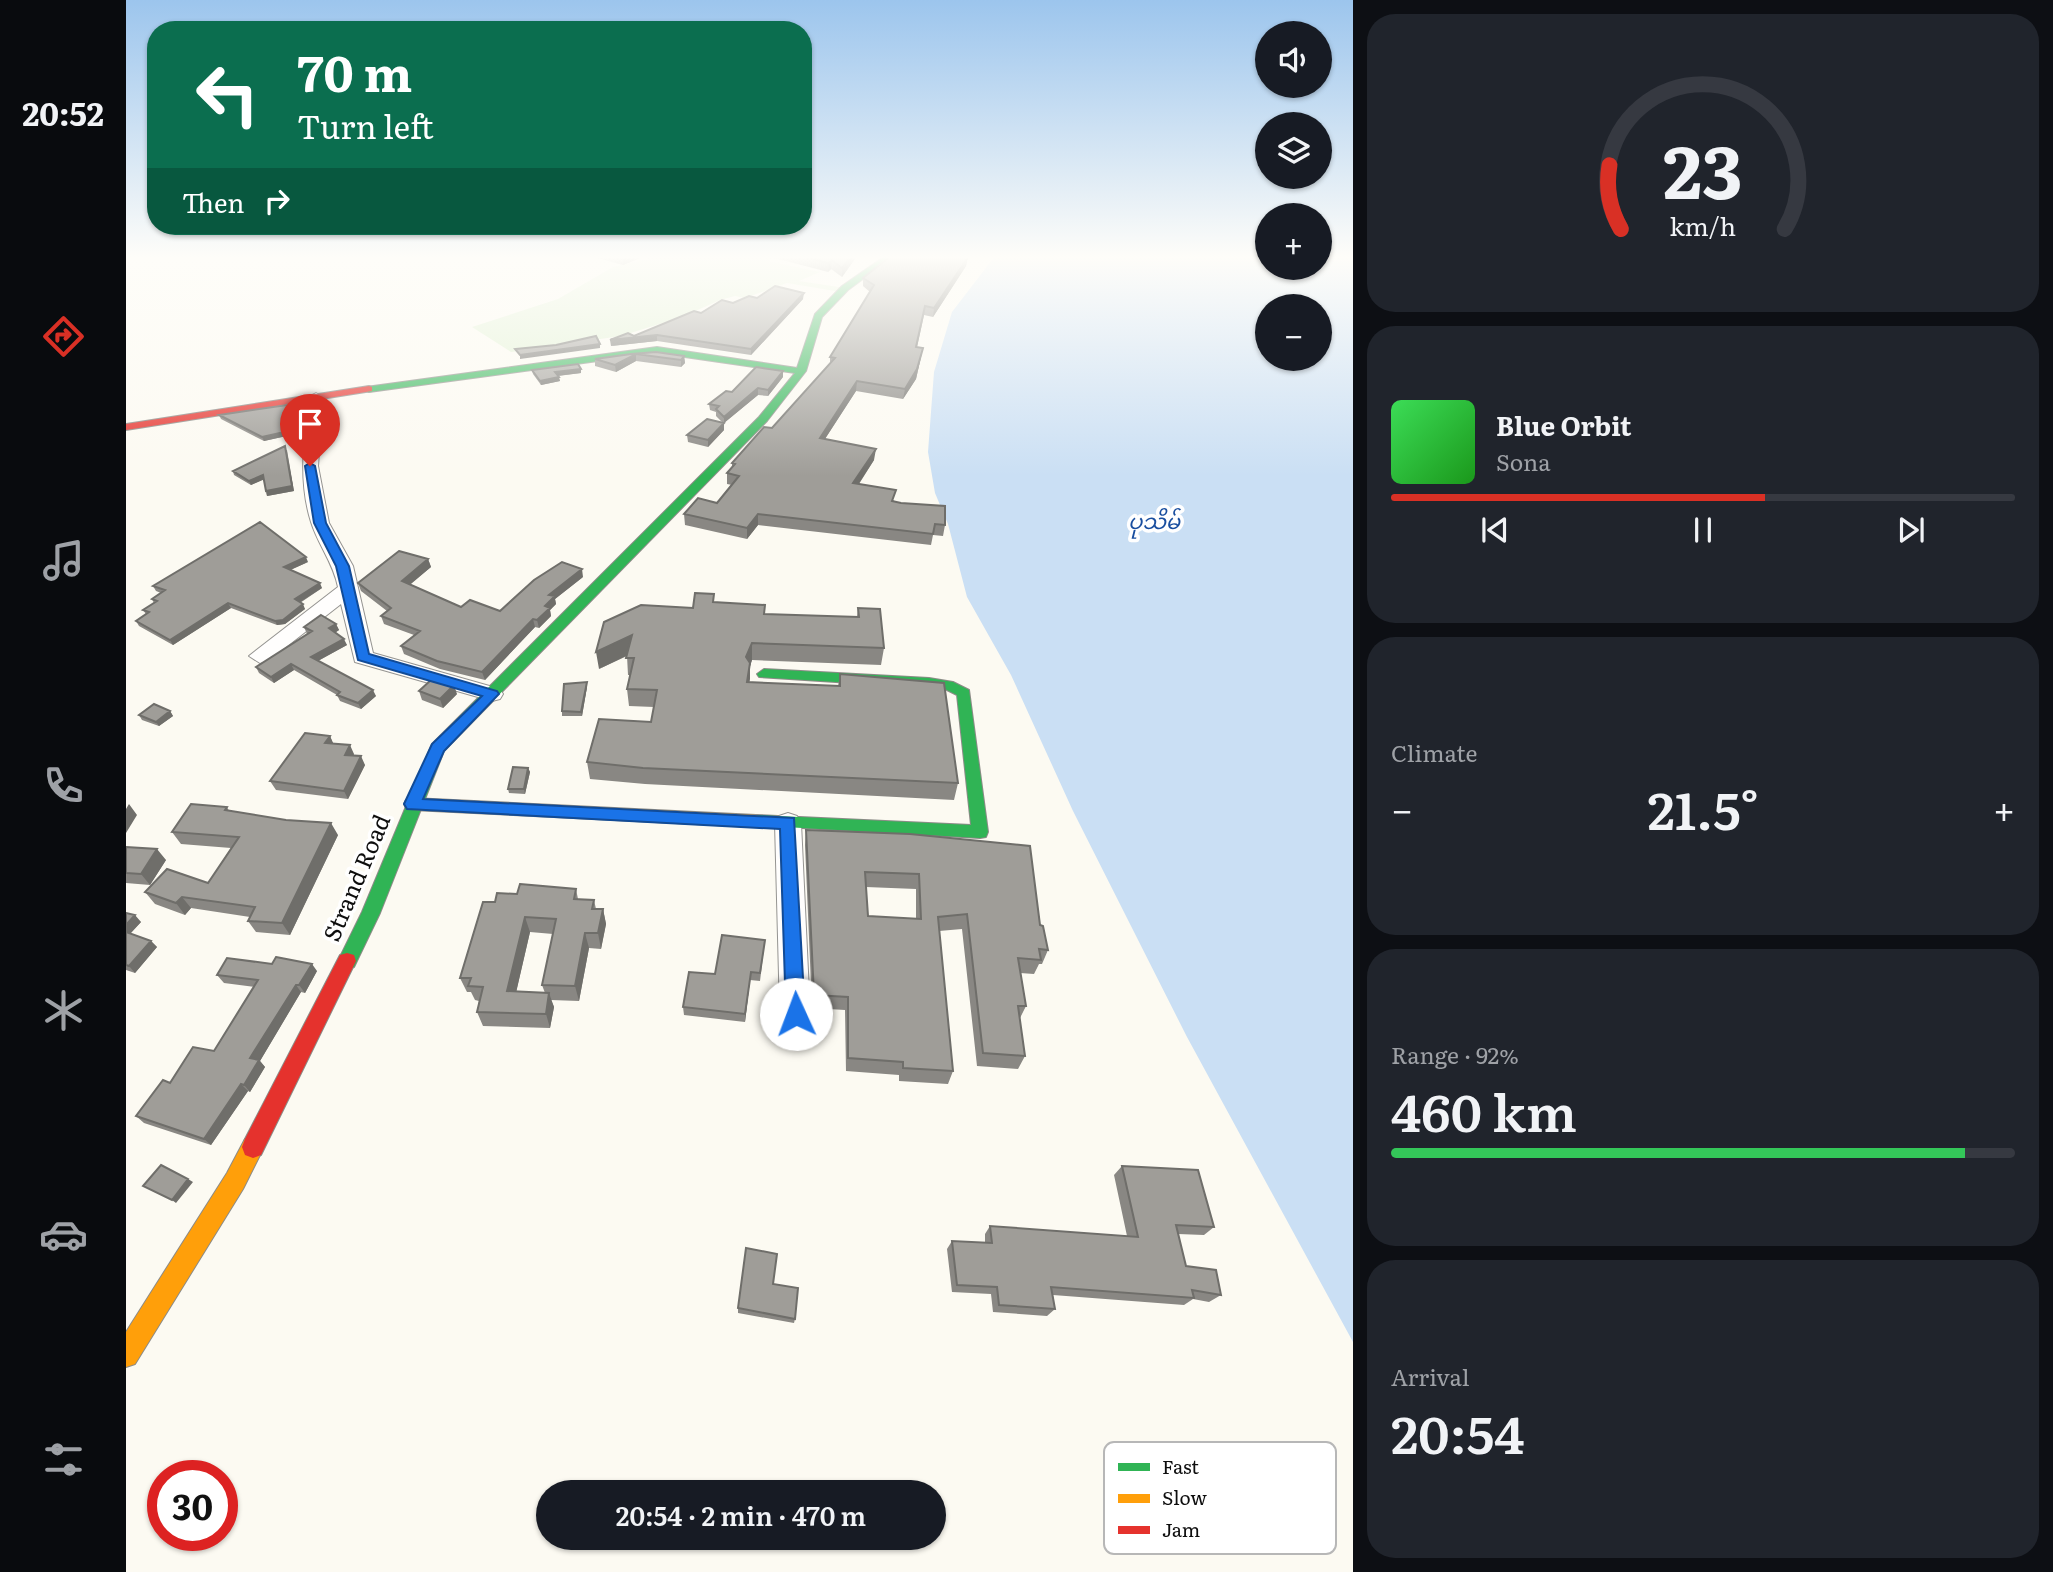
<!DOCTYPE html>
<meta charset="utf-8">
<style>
:root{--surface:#171b24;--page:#20242c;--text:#f1f3f6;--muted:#9ea1a6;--line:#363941;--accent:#d93025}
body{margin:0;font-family:Literata,"Noto Sans Myanmar",serif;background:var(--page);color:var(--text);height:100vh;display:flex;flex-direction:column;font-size:26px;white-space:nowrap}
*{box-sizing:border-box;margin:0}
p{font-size:23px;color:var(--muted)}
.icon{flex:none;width:38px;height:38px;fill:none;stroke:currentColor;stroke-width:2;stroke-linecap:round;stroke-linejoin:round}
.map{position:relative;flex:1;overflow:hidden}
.drawer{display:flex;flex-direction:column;gap:14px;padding:14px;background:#0d0f14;width:700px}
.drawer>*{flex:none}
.guide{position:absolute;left:21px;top:21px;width:665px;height:214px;border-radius:28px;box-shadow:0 2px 5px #0004;background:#0b6e4f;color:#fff;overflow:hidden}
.controls{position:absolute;left:1129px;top:21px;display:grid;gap:14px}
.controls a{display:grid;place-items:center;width:77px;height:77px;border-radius:50%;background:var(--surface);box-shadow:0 2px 5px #0004;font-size:35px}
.speed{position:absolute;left:21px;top:1460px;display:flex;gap:14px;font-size:35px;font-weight:700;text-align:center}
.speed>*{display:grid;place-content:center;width:91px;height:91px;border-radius:50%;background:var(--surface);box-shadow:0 2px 5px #0004;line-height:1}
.speed .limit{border:10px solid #d22;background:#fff;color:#111}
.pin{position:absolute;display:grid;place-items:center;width:60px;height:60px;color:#fff;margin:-72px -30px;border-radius:50% 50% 50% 0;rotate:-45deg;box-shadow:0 0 7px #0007}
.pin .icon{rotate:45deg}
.me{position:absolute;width:77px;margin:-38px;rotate:358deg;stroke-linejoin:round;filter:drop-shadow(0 0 5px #0008)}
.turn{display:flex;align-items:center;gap:24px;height:147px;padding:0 35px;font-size:32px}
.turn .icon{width:91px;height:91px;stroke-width:2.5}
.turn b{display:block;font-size:49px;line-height:60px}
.then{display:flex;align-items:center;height:66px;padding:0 35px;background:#0003;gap:14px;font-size:26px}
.big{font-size:52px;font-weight:600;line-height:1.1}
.drawer .widget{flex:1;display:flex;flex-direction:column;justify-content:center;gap:10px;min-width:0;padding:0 24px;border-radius:28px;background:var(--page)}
.drawer .dial{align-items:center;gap:0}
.dial svg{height:182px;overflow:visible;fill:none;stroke:var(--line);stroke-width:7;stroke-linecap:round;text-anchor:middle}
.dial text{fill:var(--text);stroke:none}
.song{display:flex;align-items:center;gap:21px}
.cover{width:84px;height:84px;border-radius:10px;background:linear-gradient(135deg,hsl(130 70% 55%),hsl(120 70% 35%))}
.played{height:7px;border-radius:4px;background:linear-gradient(90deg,var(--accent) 60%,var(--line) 60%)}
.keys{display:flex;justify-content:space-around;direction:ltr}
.heat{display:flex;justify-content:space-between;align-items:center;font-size:38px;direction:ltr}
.charge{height:10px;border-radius:5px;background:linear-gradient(90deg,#34c759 92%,var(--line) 0)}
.trip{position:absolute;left:410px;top:1480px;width:410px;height:70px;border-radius:35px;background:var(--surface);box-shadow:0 2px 5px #0004;font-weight:600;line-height:70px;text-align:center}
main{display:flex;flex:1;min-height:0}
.tabs{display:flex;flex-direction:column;width:126px;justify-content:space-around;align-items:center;background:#090b0e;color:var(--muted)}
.tabs .icon{width:49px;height:49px}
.tabs .current{color:var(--accent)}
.tabs b{font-size:32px;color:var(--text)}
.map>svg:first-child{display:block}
</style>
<main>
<nav class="tabs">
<b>20:52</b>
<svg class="icon current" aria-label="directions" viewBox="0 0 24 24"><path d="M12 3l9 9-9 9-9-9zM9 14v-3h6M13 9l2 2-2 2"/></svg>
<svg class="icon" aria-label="music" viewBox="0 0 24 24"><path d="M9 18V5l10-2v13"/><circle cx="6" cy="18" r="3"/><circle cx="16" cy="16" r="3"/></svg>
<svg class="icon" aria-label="phone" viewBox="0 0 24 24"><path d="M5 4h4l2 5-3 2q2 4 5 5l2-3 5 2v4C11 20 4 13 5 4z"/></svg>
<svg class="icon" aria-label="climate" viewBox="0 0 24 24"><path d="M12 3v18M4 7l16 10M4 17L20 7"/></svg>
<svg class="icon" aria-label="car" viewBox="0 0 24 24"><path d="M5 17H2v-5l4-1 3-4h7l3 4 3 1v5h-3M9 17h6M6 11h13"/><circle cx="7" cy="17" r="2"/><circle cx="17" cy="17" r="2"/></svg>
<svg class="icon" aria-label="filters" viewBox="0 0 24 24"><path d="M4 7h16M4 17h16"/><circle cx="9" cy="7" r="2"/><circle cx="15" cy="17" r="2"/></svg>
</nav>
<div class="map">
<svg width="1227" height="1572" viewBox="0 0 1227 1572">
<rect width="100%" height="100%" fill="#fcfaf2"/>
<path fill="#e0f1d3" d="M535,256H647L642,261L694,272L673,281L719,288L715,292L661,283L619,298L609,296L594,300L556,317L495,336L385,352L346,327L432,299L487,267Z"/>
<path fill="#cadff4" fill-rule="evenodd" d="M869,256H1141V268H1194V256H1227V1342L1061,1037L947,811L885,675L841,597L822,524L809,493L802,452L808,372L826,312ZM1141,306H1194V359H1141Z"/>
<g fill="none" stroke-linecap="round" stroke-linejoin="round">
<defs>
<path id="street" d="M190,393L197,397L192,466L203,523L227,566L247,653L374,689L377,694L374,699L366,701L229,662L215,604L142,661L134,663L123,656L212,587C207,562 192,545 185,522C172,481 178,439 183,397Z
M662,813L671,816L675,823L684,1014L680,1024L669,1028L658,1024L654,1014L649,823L653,816Z"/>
<path id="fast" d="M759,256H768L722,290L696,317L680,371L641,421L318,751L254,913L228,967L221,969L214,967L212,961L236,912L306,744L633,417L669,373L531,353L243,392L240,391V387L531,347L671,368L689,314L716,286Z
M638,669L803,678L827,682L843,690L862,832L860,837L854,838L624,825L622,821L624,817L630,815L845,825L831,695L819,689L803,688L633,677L631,674Z"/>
<path id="slow" d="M286,798L630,815L636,817L638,821L636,825L630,827L286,810L280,808L278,804L280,800Z
M127,1136L135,1139L138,1147L117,1189L9,1364L0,1367V1332L101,1173L119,1139Z"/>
<path id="jam" d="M243,386L246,387V391L0,430V424Z
M221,953L228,955L230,961L135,1155L127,1158L119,1155L116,1147L119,1139L214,955Z"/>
</defs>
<use href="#street" stroke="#959491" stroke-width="2"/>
<use href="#fast" stroke="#8c8b87" stroke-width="2"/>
<use href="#slow" stroke="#8c8b87" stroke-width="2"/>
<use href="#jam" stroke="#8c8b87" stroke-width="2"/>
<use href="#street" fill="#fffefd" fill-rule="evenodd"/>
<use href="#fast" fill="#30b455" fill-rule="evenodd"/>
<use href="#slow" fill="#ff9f0a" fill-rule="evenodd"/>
<use href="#jam" fill="#e5322d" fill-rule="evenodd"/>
</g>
<path fill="#898783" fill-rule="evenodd" d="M464,256H519L497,265Z
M641,256H731L716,277L705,269L702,272Z
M842,257L840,266L807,317L798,315L791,347L797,348L795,357L790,379L777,399L730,391L699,439L748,460L733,484L819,525L817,536L807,535L805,545L632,525L621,539L559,525L558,514L591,503L606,485L601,484V473L606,467V463L646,428L704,364V357L744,292L737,286V278Z
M631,298L677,299L625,355L531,341L485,346L508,336L575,313L607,303Z
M505,354L558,356L559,363L555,367L510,361L490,372L469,366V359Z
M455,369V373L432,376L434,381L415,385L407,374L406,370Z
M657,377L642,396L632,395L598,423V430L582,447L562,442L561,435L597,423L590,416V412L584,410L583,404L606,392Z
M93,415L174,433L138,441L95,419Z
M161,450L168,491L141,496L138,479L125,485L108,475L107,471Z
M302,559L305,567L284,584L335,607L374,611L457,577L429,599L430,604L424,610L425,616L413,628L409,627L359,680L314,669L278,654L275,646L288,635L258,624L255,616L261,611L235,591L232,583Z
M182,562L164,570L196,588L174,603L179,609L159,624L151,625L105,608L47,645L13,626L10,621L20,614L17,610L28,603L26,599L35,593L30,591L27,586Z
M588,594V602L639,614L731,617L732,608L758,648L755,665L626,660L624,666L623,682L712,686L714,674L832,783L828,800L519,784L464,779L461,762L525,722L528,707L503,706L501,689L504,675H502L501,656L473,669Z
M210,624L213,630L209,633L221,645L192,661L250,696L235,709L214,701L211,695L168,670L148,683L133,673L130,667L181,634L178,627Z
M461,682V687L456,716H436V711Z
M293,691L331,694L317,708L296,700Z
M44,711L47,716L33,726L16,720L13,715Z
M204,736L207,744L228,754L227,756L239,765L222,799L150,790L144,781Z
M402,768L404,772L399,794L383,793L382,789Z
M101,807L103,811L212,835L164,935L130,932L122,921L124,917L65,908L59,915L29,904L19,892L82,883L105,848L55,844L46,832Z
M680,830L784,834L914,925L922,950L916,964H913L908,974L894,973L900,1006L893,1020L899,1056L892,1069L851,1066L836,929L813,931L827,1071L822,1084L773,1081V1075L720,1071L719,1010L686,1008L679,845ZM740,887L790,889V919L742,916Z
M0,847L40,860L24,885L0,883Z
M450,889L452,899L468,900L470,909H477L480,924L475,949L463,948L453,1001L425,1000L428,1007L424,1028L357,1026L351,1012L353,1001L349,1000L345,992H341L334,978L369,902L391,894ZM404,932L427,934L416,985L419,993L390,992Z
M0,913L15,922L4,934L25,941L31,947L9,973L0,970Z
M638,948L634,981L624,980L619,1022L558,1015L557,1007Z
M191,971L179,993L175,992L134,1061L139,1067L124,1092L122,1091L85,1145L18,1123L10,1116L44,1083L88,1051L129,987L98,983L91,975Z
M996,1166L1088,1227L1078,1235L1052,1234L1060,1266L1095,1295L1083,1302L1067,1299L1058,1305L927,1295L929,1309L921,1316L867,1312L865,1294L826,1292L821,1249L826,1241L859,1243V1234L864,1226L1001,1236L988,1175Z
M647,1284L669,1319L668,1323L612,1313V1308Z"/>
<path fill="#6f6e6a" d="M498,256H519L497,265V257Z
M725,256H731L716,277V268Z
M842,257L840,266L807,317L808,308Z
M706,260L705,269L702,272L703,263Z
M678,293L677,299L625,355V349Z
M531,335V341L485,346L484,340Z
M474,344V348L394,359V355Z
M797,348L790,379L777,399L779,389Z
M510,354V361L490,372L489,365Z
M558,356L559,363L555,367V360Z
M455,369V373L430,376L429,372Z
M657,371V377L642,396V390Z
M433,377L434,381L415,385L414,381Z
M731,381L730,391L693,448L694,438Z
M632,388V395L598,423V417Z
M598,423V430L582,447V440Z
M172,429L174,433L138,441L136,437Z
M159,446L168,491L141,496L140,491Z
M750,449L748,460L726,494L727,483Z
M137,475L139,479L125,485L123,481Z
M632,514V525L621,539V528Z
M180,557L182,562L160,572L158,567Z
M302,559L305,567L279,589L276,581Z
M456,569L457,577L429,599L430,604L424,610L425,616L413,628L411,620L423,595Z
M194,583L196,588L171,604L169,599Z
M102,603L105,608L47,645L44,640Z
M177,604L179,609L159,624L151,625L149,621Z
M407,619L409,627L359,680L356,672Z
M210,624L213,630L205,635L203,628Z
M506,635L508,652L473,669L470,652Z
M218,639L221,645L188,663L185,657Z
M626,643V660L624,666V679L621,699L620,657Z
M165,664L168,670L148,683L145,677Z
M461,682V687L456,716L455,712Z
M328,685L331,694L317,708L314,699Z
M247,690L250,696L235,709L232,703Z
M44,711L47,716L33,726L30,722Z
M204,736L208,745L199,743Z
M224,745L228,754L223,764L219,755Z
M235,756L239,765L222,799L218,791Z
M402,768L404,772L399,794L398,789Z
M3,804L11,815L0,833V809Z
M205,823L212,835L164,935L156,923Z
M31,849L40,860L24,885L15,874Z
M56,897L65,908L59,915L50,903Z
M477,909L480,924L475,949L472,933Z
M9,915L15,922L1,937L0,936V925Z
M399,917L404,932L387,1006L381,991Z
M459,933L463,948L453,1001L449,986Z
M25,941L31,947L9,973L3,966Z
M186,964L191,971L179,993L173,985Z
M625,972L624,980L619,1022V1014Z
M170,985L175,992L134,1061L139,1067L124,1092L118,1085L124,1058Z
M423,993L428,1007L424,1028L420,1014Z
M115,1084L122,1091L85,1145L78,1139Z
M62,1179L67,1182L50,1203L46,1200Z"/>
<path fill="#9f9d98" stroke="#6f6e6a" stroke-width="2" fill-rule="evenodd" d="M675,256H725L716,268L706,260L703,263Z
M765,256L842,257L808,308L799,306L790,347L797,348L791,369L779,389L731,381L694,438L750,449L727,483L770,490L766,501L775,503L819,506V525L809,524L807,534L632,514L621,528L558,514L572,498L591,503L613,476L601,473L609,464L606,463L638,427L646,428L709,358L704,357L748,285L737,278Z
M649,286L678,293L625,349L531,335L484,340L502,333L508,336L568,311L575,313L596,300L607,303L623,296L631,298Z
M470,336L474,344L394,355L389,349L430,345Z
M530,352L558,356L555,360L510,354L489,365L469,359L505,354Z
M452,364L455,369L429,372L433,377L414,381L406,370Z
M630,367L657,371L642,390L632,388L598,417L590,409L593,406L583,404L600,391L606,392Z
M161,405L172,429L136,437L93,415Z
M581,419L598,423L582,440L561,435Z
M159,446L166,486L140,491L137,475L123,481L107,471Z
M134,522L180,557L158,567L194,583L169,599L177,604L157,620L149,621L102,603L44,640L10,621L23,612L17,610L31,601L26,599L39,590L27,586Z
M273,551L302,559L276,581L335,607L344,600L374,611L408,580L436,562L456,569L423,595L429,596L419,606L424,608L411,620L407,619L356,672L311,661L275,646L294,631L255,616L265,608L232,583Z
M569,593L588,594L587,602L639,605L638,614L733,617L732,608L754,609L758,648L626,643L620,657L624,663L621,682L714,686V674L818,683L832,783L517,768L461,762L473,719L525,722L531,690L501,689L508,658H500L506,635L470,652L478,622L515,605L567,608Z
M195,615L210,624L203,628L218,639L185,657L247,690L232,703L211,695L214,692L165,664L145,677L130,667L186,631L178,627Z
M306,679L328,685L314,699L293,691Z
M461,682L455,712L436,711L438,684Z
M28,704L44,711L30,722L13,715Z
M179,733L204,736L199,743L224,745L219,755L235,756L218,791L144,781Z
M387,767L402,768L398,789H382Z
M65,804L101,807L99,810L160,820L205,823L156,923L122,921L129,907L56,897L50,903L19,892L41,869L82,883L113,837L46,832Z
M680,830L784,834L904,846L914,925L917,926L922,950L913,949L915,960L892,958L900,1006H892L899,1056L857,1053L841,914L812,917L827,1071L777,1068V1062L722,1058V997L688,995ZM739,872L793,874L795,919L742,916Z
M0,847L31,849L15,874L0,873Z
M394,884L450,889L448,899L468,900L466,909H477L472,933H459L449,986L416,985L430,919L399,917L381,991L423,993L420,1014L351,1012L357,987L342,986L345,978H334L357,902H369L371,893L391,894Z
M0,913L9,915L0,925Z
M0,932L25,941L3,966L0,965Z
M596,935L639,940L634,973L625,972L619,1014L557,1007L563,972L589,974Z
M150,957L186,964L173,985H170L124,1058L133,1060L118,1085L115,1084L78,1139L10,1116L37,1080L44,1083L67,1047L88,1051L132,980L91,975L101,958L146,964Z
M35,1165L62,1179L46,1200L17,1186Z
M996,1166L1072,1170L1088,1227L1050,1225L1060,1266L1090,1270L1095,1295L1066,1290L1068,1298L925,1287L929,1309L873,1305L871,1287L831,1285L826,1241L866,1243L864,1226L1012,1237Z
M620,1248L651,1254L647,1284L672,1288L669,1319L612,1308Z"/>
<linearGradient id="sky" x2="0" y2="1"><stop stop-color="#9cc5ed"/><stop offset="0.54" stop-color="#fefdf9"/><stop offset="1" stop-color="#fefdf9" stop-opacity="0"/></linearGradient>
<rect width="1227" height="476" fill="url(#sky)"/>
<path fill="#1a73e8" stroke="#114b97" stroke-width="2" d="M184,463L189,466L200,523L223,566L243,654L371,691L373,694L318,751L297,799L668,818L679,1014L676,1021L670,1023L663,1021L660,1014L654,829L281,809L278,804L306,744L356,696L232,660L210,566L188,523L179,466Z"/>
<g text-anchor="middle" stroke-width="7" stroke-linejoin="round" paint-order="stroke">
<g font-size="21" font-style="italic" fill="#194e9f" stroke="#fff">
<text x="1028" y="529">ပုသိမ်</text>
</g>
<g font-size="23" fill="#0e0e0e" stroke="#fff">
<text transform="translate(231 878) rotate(-67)" y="8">Strand Road</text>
</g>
</g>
<rect x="978" y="1442" width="232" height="112" rx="10" fill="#fff" stroke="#b7b7b7" stroke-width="2"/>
<rect x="992" y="1463" width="32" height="8" fill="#30b455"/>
<rect x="992" y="1494" width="32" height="9" fill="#ff9f0a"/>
<rect x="992" y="1526" width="32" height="8" fill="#e5322d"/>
<g font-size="19" fill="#0e0e0e">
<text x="1036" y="1474">Fast</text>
<text x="1036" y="1505">Slow</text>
<text x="1036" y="1537">Jam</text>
</g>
</svg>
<div class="controls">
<a><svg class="icon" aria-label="sound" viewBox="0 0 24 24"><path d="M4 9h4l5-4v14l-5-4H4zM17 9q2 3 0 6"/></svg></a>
<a><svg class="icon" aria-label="layers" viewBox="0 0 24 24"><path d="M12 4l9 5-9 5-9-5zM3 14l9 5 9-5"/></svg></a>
<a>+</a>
<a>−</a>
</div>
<div class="speed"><div class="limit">30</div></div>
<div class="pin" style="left:184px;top:466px;background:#d93025"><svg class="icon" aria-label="arrive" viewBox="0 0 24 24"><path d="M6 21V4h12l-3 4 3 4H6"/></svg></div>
<svg class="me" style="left:670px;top:1014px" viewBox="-20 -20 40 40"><circle r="19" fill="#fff"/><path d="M0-13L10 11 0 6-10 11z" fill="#1a73e8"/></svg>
<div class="trip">20:54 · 2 min · 470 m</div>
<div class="guide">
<div class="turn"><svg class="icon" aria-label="left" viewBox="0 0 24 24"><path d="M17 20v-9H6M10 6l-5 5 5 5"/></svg><div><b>70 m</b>Turn left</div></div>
<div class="then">Then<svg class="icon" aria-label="right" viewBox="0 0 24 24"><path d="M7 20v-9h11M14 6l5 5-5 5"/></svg></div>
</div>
</div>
<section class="drawer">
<div class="widget dial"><svg viewBox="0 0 100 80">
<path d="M14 69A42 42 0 1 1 86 69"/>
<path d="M14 69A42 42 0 0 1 9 41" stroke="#d93025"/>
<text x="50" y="56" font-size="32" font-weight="700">23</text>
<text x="50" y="72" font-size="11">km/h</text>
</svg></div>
<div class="widget">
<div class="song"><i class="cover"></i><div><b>Blue Orbit</b><p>Sona</p></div></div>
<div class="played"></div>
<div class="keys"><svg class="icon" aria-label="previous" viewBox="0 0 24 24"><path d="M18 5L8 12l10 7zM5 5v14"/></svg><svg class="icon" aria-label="pause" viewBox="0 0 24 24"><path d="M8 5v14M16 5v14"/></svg><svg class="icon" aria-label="next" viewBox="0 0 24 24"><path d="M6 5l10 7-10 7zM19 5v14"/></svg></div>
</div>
<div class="widget"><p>Climate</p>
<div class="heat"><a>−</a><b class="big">21.5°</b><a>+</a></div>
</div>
<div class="widget"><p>Range · 92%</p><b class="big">460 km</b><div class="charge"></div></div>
<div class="widget"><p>Arrival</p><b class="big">20:54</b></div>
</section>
</main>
